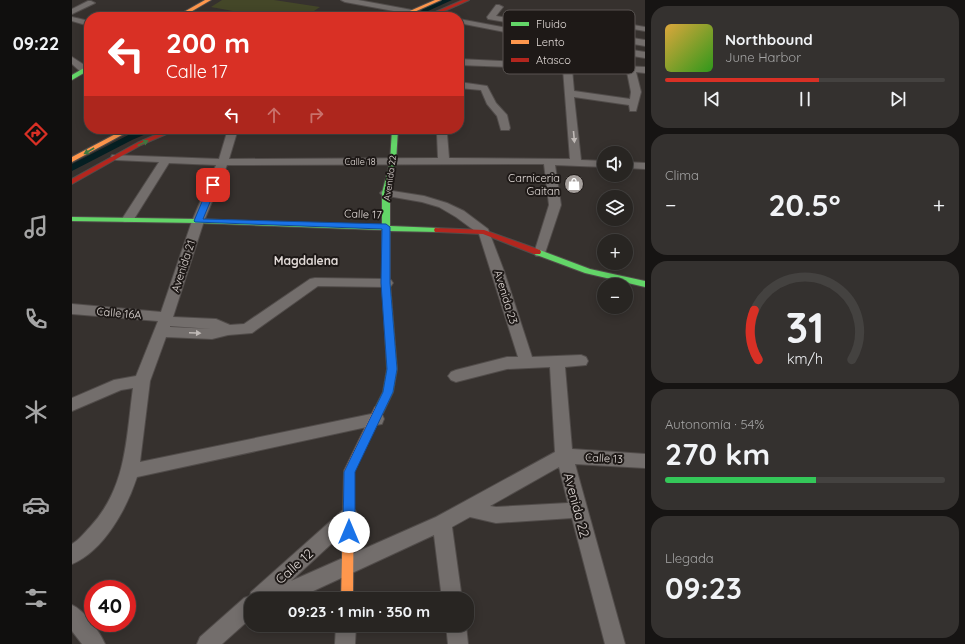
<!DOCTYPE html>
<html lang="es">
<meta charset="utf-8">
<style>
:root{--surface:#282522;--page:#34312f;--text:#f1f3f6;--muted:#a5a5a5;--line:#444240;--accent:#d93025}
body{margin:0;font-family:Quicksand,sans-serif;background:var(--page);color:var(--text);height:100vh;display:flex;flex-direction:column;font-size:15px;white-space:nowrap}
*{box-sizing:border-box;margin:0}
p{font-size:13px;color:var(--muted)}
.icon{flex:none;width:22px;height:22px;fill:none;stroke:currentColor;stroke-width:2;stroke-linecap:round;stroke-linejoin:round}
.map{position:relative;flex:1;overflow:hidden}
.drawer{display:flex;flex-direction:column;gap:6px;padding:6px;background:#161413;width:320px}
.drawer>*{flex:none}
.top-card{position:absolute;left:12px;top:12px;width:380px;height:122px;border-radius:16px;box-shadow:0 2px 10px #0003,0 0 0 1px var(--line);background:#d93025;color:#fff;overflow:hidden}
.fabs{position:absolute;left:525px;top:146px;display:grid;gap:8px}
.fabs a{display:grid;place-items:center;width:36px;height:36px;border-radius:50%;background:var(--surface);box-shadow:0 2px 10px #0003,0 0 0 1px var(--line);font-size:20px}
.speed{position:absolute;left:12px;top:580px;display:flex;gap:8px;font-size:20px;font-weight:700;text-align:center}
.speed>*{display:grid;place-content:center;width:52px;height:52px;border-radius:50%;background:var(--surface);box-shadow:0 2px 10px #0003,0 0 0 1px var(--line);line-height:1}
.speed .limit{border:6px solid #d22;background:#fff;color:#111}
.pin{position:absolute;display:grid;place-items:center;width:34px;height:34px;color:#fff;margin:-17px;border-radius:8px;box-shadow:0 2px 6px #0006}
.me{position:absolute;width:44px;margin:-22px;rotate:0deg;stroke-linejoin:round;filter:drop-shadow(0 0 3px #0008)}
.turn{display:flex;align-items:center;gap:14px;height:84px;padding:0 16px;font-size:18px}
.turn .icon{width:52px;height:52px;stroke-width:2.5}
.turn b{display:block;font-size:28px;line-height:34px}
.lanes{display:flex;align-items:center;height:38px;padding:0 16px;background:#0003;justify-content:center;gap:20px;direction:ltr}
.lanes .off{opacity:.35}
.big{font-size:30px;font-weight:700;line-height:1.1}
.drawer .widget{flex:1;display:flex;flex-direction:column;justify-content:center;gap:6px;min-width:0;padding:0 14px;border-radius:16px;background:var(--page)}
.drawer .dial{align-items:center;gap:0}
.dial svg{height:104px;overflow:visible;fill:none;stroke:var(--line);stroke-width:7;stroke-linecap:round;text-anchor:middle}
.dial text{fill:var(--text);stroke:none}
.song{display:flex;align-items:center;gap:12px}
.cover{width:48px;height:48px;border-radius:6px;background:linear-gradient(135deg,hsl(40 70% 55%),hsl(110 70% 35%))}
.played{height:4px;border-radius:2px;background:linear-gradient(90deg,var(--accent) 55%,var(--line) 55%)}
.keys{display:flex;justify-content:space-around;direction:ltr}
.heat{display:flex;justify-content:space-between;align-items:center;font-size:22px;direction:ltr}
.charge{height:6px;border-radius:3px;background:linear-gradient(90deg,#34c759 54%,var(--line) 0)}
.trip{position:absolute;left:172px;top:592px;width:230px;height:40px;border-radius:16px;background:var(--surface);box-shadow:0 2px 10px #0003,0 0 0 1px var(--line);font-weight:700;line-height:40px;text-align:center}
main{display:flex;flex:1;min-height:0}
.menu{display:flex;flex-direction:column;width:72px;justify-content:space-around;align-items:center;background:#100f0e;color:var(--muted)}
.menu .icon{width:28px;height:28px}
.menu .current{color:var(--accent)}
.menu b{font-size:18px;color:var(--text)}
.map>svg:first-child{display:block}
</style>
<main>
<nav class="menu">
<b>09:22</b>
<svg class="icon current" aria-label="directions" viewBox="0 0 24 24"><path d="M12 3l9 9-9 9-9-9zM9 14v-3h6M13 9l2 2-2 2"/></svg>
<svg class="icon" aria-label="music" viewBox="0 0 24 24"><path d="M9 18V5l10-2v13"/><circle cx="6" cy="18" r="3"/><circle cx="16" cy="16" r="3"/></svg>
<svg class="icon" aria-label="phone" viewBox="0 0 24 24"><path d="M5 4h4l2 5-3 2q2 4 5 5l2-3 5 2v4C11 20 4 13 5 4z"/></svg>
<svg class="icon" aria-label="climate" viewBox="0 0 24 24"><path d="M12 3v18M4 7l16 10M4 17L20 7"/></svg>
<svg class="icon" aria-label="car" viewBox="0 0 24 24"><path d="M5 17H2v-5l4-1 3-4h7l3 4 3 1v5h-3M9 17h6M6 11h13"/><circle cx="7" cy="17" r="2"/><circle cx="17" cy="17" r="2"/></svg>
<svg class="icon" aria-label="filters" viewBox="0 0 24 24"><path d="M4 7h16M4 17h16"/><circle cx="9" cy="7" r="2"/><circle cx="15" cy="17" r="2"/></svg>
</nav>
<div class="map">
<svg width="573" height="644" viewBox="0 0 573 644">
<rect width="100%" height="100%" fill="#36312e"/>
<path fill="#444728" d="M150,0H202L248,7L233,17H194L139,7Z"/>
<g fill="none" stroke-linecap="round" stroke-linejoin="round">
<path fill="#051f22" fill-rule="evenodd" d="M370,0H380L343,17H332Z
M68,129H82L81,131L60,140L0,171V164Z"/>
<defs>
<path id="street" d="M269,0H286L367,15L371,17H354L273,2Z
M16,1H19L23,3L0,14V9Z
M424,5H427L431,7L424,16L573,40V46L416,19L415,17Z
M0,17L17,21V26L0,21Z
M387,19L504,41L573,52V58L501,46L500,64L573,67V73L564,72L569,92L564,111H558L557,105L502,97L509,160L532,161V167L483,165L489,205L472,256H464L462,253L477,205L472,164L155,165L132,221L101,317L144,319L158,325L172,324L238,279L243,278L314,279L319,280L321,283L319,286L314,287L246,286L180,333L156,335L140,339L94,337L78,381L68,462L304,413L310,414L312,419L310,424L304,425L65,477C55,508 32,551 0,564V544C7,540 12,533 18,527C55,487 54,439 61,388L49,390L0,411V398L42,380L64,376L86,321L0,314V304L89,312L120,221L144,165L97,163L62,219L60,222H52L50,219L87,162L44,160L39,157L40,155L147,159L156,129H166L157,159L366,158L365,134L367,129H377L375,134L377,158L498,159L491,69L387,65V59L491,64L493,44L387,23ZM500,69L555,72L559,92L558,99L502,91ZM98,326L140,329L98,327Z
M532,20L573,27V31L532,24Z
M0,57L17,68V74L9,72L0,64Z
M387,82L415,86L424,103L435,115L438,128L437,130H429L425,116L415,104L409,90L387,88Z
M177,129H205C200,134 182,134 177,129Z
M554,162L573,163V169L554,168Z
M314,190L352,196L375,203L392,211L416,229L432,271L460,357L509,355L514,357L516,361L514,365L493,367L500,449L573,454V468L503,464L553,644H533L500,518L424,523L398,517L380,527L390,599H370L362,535L224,599H179V618L150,644H125L128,637L172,598L178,596L179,592L271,510L277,508L283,510L286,516L283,522L219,581L364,517L483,452L478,367L435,369L384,382L379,380L376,376L379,372L384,370L435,357H446L407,234L384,217L367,207L350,202L310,195L308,193L310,191ZM487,467L496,503L424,507L418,506Z
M0,605C12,610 28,632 33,644H10L0,631Z
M264,625H284L283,644H263Z
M374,625H394L396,644H376Z"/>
<path id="fast" d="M17,65V70L0,80V75Z
M320,129H326L324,162L318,193V226L366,228L370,230L366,232L318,231V283L325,369L321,392L311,413L307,414L303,413L302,410L311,392L315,369L310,283V230L126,223L0,221V217L126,219L310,226V193L318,162Z
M465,249L518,269L573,281V287L513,273L462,254L461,252Z"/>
<path id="slow" d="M133,0H139L110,17H103Z
M363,0H369L331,17H324Z
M53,129H61L0,162V157Z
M307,406L311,407L312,410L282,471L281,599H269L272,471L303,407Z"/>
<path id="jam" d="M391,0H397L359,17H352Z
M97,129H106L69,145L0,184V179L65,143Z
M363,228L412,230L468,250L469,252L468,254H462L411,234L366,232H363L362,230Z"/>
</defs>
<use href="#street" stroke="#514c4a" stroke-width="2"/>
<use href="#fast" stroke="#514c4a" stroke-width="2"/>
<use href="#slow" stroke="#514c4a" stroke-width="2"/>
<use href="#jam" stroke="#514c4a" stroke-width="2"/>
<use href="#street" fill="#736e6c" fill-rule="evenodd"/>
<use href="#fast" fill="#63d668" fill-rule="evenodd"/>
<use href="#slow" fill="#ff974d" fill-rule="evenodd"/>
<use href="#jam" fill="#b3261e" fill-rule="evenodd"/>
</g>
<defs><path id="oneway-solid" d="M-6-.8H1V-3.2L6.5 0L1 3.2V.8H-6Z"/></defs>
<g fill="#c0bab7">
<use href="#oneway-solid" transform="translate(502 137) rotate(85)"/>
<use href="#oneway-solid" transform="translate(123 333) rotate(2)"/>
</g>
<g fill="#407840">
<use href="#oneway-solid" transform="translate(71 143) rotate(-26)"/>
<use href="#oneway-solid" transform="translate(17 151) rotate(150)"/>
</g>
<path fill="#1a73e8" stroke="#114b97" d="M141,183L145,185L131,219L314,224L318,227V283L325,369L321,392L283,472V532L281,536L277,538L272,536L271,532L272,472L311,392L315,369L309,283L310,229L123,222L122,221L137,185Z"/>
<defs>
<symbol id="shop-disc" viewBox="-11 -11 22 22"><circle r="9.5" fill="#a59f9c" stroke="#1e1917"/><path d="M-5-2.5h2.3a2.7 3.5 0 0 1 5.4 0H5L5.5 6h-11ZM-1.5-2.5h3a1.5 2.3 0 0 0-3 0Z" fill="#fff"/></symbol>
</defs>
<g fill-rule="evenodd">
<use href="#shop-disc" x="491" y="173" width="22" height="22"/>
</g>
<g text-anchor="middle" stroke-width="4" stroke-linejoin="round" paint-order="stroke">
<g font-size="9" fill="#e1dad7" stroke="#1e1917">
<text x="288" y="165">Calle 18</text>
<text transform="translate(318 178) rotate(-82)" y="3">Avenida 22</text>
</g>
<g font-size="11" fill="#e1dad7" stroke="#1e1917" text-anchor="end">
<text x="488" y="182">Carniceria<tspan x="488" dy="13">Gaitan</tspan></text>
</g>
<g font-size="11" fill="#e1dad7" stroke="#1e1917">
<text transform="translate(291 214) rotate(2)" y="4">Calle 17</text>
<text transform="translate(111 266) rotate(-72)" y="4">Avenida 21</text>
<text transform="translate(434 297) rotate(73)" y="4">Avenida 23</text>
<text transform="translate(47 313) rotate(5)" y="4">Calle 16A</text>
<text transform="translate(532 458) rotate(3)" y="4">Calle 13</text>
</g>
<g font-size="12" font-weight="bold" fill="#e1dad7" stroke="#1e1917">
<text x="234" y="265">Magdalena</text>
</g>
<g font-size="13" fill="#e1dad7" stroke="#1e1917">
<text transform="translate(505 505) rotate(75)" y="5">Avenida 22</text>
<text transform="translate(222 566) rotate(-42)" y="5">Calle 12</text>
</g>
</g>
<rect x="431" y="10" width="132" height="64" rx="6" fill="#1e1917" stroke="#585351" stroke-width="1"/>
<rect x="439" y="22" width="18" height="4" fill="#63d668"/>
<rect x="439" y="40" width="18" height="4" fill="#ff974d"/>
<rect x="439" y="58" width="18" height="4" fill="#b3261e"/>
<g font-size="11" fill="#e1dad7">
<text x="464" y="28">Fluido</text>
<text x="464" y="46">Lento</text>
<text x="464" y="64">Atasco</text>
</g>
</svg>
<div class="fabs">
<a><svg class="icon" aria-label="sound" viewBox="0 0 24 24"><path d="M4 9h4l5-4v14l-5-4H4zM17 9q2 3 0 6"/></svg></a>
<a><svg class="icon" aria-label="layers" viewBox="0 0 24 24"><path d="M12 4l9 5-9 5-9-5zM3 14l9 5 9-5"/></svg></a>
<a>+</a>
<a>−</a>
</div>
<div class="speed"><div class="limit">40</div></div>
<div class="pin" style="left:141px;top:185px;background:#d93025"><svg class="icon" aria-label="arrive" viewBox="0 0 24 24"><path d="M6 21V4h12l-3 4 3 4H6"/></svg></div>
<svg class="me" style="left:277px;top:532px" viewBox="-20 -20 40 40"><circle r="19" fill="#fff"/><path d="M0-13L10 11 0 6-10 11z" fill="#1a73e8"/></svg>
<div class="trip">09:23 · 1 min · 350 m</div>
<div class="top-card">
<div class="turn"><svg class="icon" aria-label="left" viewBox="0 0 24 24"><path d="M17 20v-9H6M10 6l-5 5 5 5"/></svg><div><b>200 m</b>Calle 17</div></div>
<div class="lanes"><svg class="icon" aria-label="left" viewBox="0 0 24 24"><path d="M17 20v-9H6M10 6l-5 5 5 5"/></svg><svg class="icon off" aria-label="ahead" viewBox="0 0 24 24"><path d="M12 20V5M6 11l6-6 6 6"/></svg><svg class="icon off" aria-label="right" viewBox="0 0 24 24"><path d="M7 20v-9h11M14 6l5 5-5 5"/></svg></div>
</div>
</div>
<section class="drawer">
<div class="widget">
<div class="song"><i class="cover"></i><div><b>Northbound</b><p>June Harbor</p></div></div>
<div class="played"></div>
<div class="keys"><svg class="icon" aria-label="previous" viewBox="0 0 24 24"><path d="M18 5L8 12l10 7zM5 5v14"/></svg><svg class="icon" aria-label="pause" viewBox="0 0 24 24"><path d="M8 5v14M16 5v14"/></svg><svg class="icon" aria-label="next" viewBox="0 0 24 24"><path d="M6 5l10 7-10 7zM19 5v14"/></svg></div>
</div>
<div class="widget"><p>Clima</p>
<div class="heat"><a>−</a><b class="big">20.5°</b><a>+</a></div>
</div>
<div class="widget dial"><svg viewBox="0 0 100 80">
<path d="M14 69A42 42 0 1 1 86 69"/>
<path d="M14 69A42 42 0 0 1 11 31" stroke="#d93025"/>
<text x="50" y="56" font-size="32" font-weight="700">31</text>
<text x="50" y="72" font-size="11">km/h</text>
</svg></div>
<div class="widget"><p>Autonomía · 54%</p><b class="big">270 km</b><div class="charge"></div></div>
<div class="widget"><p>Llegada</p><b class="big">09:23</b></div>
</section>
</main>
